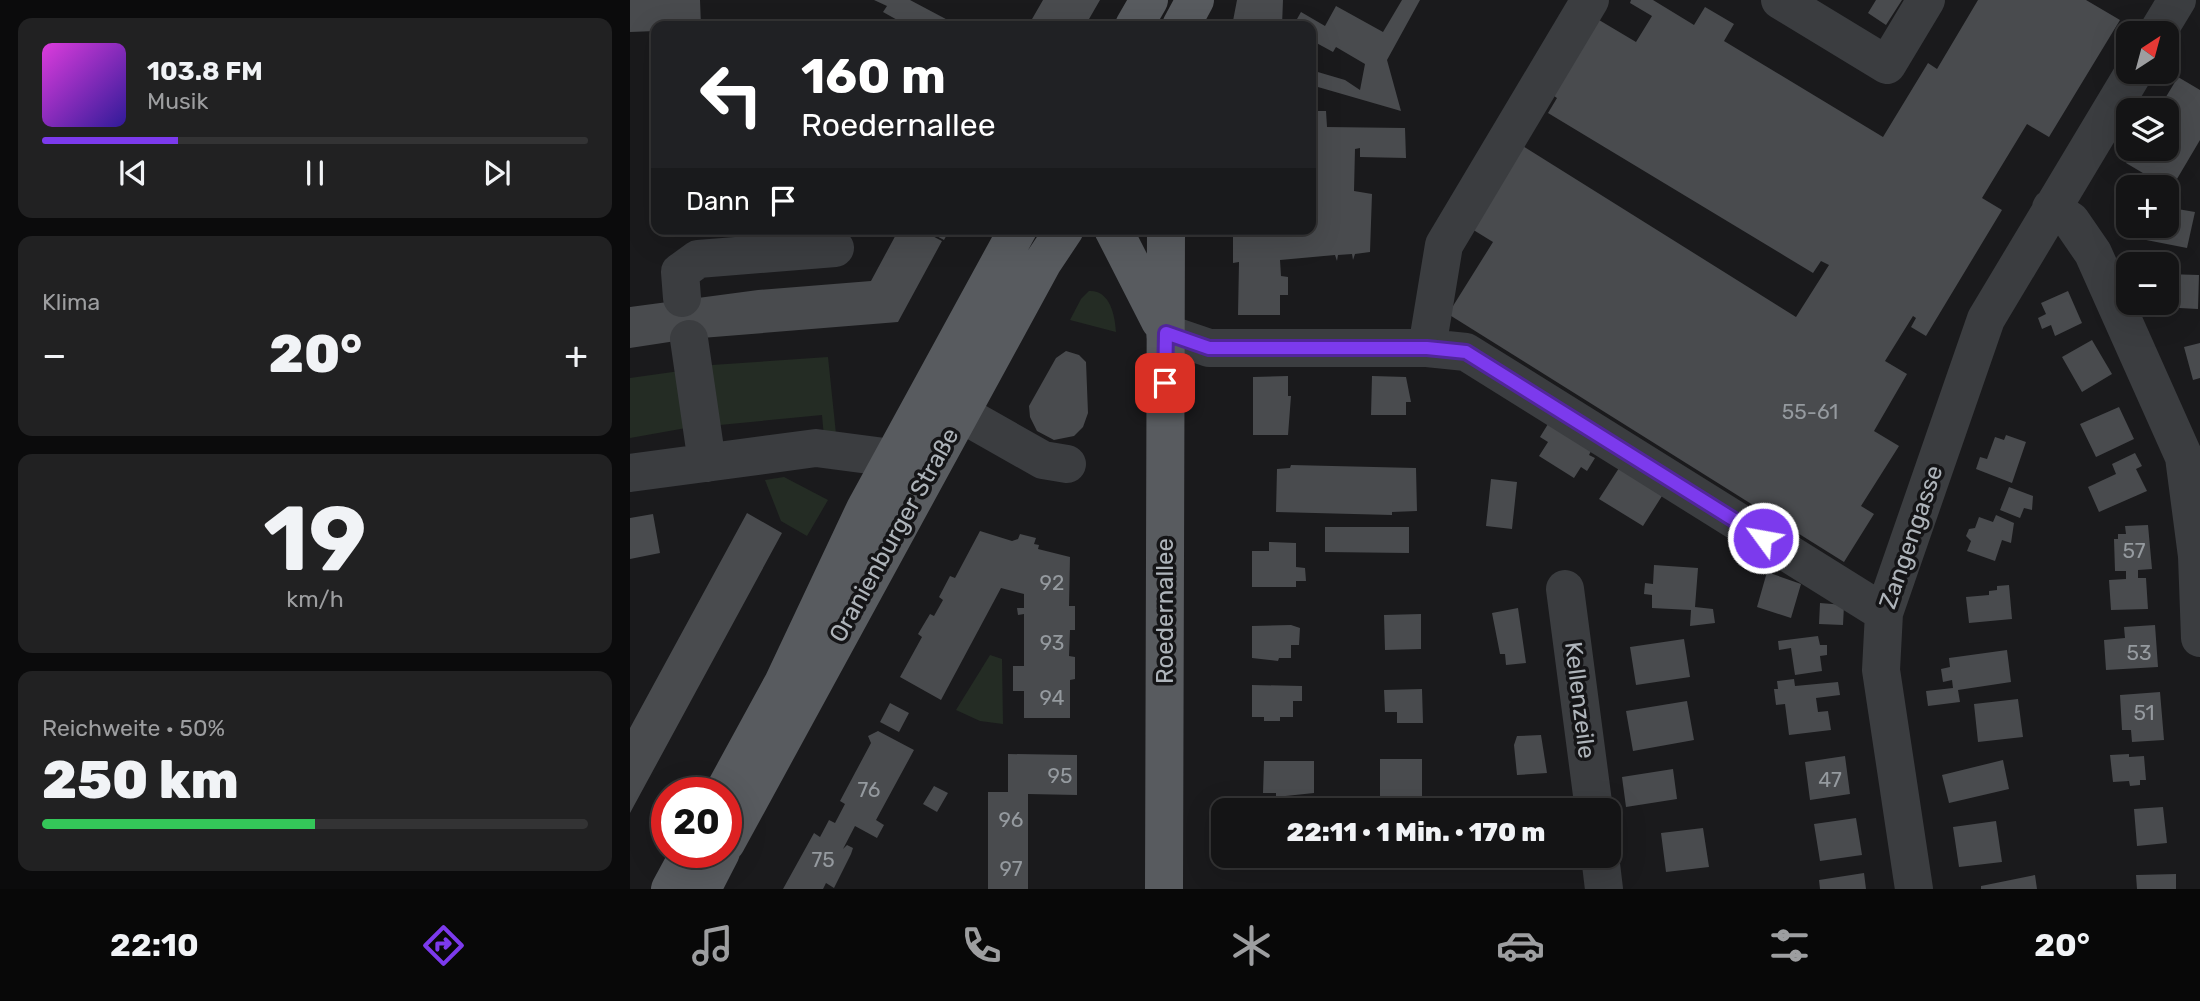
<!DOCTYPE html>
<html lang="de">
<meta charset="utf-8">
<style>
:root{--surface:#141415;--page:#212122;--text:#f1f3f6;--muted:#9d9ea0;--line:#333334;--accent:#7c3aed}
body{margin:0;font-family:Rubik,sans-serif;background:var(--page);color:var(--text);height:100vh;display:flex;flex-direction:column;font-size:26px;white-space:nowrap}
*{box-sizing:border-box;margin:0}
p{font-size:23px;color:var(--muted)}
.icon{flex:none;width:38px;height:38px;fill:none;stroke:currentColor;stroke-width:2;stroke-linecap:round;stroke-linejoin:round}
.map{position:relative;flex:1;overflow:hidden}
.sheet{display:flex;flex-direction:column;gap:18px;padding:18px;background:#0b0b0c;width:630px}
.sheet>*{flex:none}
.guide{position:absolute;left:21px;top:21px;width:665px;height:214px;border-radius:14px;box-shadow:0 7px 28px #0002,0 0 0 2px var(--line);background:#202124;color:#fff;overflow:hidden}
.needle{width:46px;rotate:36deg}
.buttons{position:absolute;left:1486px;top:21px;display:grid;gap:14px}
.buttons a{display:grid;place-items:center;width:63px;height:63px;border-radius:14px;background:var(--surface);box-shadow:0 7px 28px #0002,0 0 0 2px var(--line);font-size:35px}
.speed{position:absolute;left:21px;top:777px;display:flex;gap:14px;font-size:35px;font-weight:700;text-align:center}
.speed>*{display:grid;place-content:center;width:91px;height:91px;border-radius:50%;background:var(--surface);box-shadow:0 7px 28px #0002,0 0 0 2px var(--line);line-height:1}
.speed .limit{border:10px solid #d22;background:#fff;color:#111}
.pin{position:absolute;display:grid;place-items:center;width:60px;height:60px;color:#fff;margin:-30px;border-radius:14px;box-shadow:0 4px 10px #0006}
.me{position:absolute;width:77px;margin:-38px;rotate:302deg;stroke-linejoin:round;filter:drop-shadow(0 0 5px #0008)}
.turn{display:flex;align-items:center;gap:24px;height:147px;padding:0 35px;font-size:32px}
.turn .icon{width:91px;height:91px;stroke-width:2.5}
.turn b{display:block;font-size:49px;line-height:60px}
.then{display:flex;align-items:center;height:66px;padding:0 35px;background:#0003;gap:14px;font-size:26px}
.big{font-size:52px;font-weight:800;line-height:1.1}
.sheet .tile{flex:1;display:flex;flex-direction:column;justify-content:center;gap:10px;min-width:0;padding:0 24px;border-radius:14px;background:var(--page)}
.sheet .dial{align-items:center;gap:0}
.dial b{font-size:91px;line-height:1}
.song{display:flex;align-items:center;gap:21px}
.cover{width:84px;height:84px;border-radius:10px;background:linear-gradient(135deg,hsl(300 70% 55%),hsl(250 70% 35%))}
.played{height:7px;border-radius:4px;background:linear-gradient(90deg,var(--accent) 25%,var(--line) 25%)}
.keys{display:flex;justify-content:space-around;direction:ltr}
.heat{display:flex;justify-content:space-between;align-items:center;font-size:38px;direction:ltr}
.charge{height:10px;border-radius:5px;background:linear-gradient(90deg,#34c759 50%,var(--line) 0)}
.trip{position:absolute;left:581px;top:798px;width:410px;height:70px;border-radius:14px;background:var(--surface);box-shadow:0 7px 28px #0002,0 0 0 2px var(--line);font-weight:800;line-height:70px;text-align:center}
.tabs{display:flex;height:112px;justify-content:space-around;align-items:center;background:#080808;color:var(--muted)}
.tabs .icon{width:49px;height:49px}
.tabs .selected{color:var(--accent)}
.tabs b{font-size:32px;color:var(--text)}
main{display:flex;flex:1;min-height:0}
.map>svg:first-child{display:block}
</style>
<main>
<section class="sheet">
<div class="tile">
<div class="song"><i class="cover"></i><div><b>103.8 FM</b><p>Musik</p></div></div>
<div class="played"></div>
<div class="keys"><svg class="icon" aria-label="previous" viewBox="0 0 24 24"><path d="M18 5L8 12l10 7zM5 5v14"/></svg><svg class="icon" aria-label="pause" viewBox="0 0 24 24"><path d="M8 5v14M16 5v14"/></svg><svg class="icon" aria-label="next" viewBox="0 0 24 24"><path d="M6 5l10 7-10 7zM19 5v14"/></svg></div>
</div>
<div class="tile"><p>Klima</p>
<div class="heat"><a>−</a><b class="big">20°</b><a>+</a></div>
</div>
<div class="tile dial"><b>19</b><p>km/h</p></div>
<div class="tile"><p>Reichweite · 50%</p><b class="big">250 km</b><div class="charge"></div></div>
</section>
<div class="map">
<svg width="1570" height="889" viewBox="0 0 1570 889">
<rect width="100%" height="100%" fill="#1a1a1c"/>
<path fill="#242c24" d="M459,291C480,290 485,315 486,332L440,320L451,299Z
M198,357L206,434L194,437L192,415L79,426L82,365Z
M57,370L56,428L0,438V378Z
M154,477L198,500L177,536L151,521L135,480Z
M360,655L372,659L373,724L350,721L326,710Z"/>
<path fill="#494b4e" d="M0,0H70L71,26H26V31L0,32Z
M244,0H280L329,26H278L253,12L257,6Z
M413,0H470L455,26H398Z
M607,0H653L652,26H602Z
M772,0H790L757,60L771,111L681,85V70L715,80L730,90L735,64L706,47L703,52L681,40V26H663L671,12L695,26L706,6L753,32Z
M1001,0H1023L1064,25L1075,7L1104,24L1094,41L1253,137L1298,63L1307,69L1348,0H1456L1490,20L1419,137L1397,124L1352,198L1372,210L1296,336L1281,327L1286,318L1283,316L1255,361L1277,374L1244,431L1269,446L1231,506L1244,514L1214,562L818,314L863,242L837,226L888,143L1166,317L1199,265L1191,261L1183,273L918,113L927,98L918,92L964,17L1006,42L1022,16L1000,3Z
M1246,0H1272L1256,25L1238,13Z
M1548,77L1570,90V140L1544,184L1523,179L1496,163L1505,149H1536V110H1528Z
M681,111H696L697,127L775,128L776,158L730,157V148L725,149L724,191L742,194L740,252L725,254L723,260L722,254L708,255L707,261L705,255L650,260L651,276L658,277V295H650V315H608L609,262L603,263V229H681Z
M1536,207L1565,212L1557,248L1506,238L1509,226H1536Z
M269,229H289L312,241L268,322L59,339L0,348V307L128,290L241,281Z
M293,229H320L314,240Z
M1536,274L1569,275L1568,309L1530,307V303H1536Z
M1438,291L1452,323L1425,336L1421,325L1412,329L1408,318L1416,314L1411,303Z
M1462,340L1482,374L1452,392L1432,357Z
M1570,343V378L1563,380L1554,347Z
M436,351L449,355L456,362L458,413L453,427L444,436L424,440L407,431L400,417L399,406L426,358Z
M658,376V396H661L658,435H623V377Z
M742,376L776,377L781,402H776V415H741Z
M1489,407L1504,439L1466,457L1450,424Z
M918,424L961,451L959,455L965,458L957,471L951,467L944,478L909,456L918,442L910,437Z
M1376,435L1396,442L1382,483L1346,469L1350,457L1357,459L1365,437L1374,440Z
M1505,453L1512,466L1506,469L1517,491L1469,512L1458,487L1486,474L1482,464Z
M661,465L786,468L787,511L762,512V515L646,512L647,469L660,468Z
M989,468L1032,496L1013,526L969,499Z
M861,479L887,482L882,529L856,526Z
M1379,487L1403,496L1402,510L1394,508L1390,518L1370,510Z
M117,513L152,533L0,813V728Z
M23,514L30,553L0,559V518Z
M1366,515L1384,523L1381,543L1372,540L1365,561L1337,551L1341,541L1336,536L1339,529L1345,528L1349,517L1363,522Z
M1518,525L1522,569L1508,570V578H1516L1518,609L1481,610L1479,580L1496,579V571H1485L1484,539H1488V534H1496L1495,526Z
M695,527H779V553L695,552Z
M350,531L382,541L388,539L390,534L406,538L404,544L409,545L408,549L440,557L439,606H445V630H440L439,656L445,657V679L440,680V718H394V691H383V666H394V614L388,615L387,608H394V594L371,588L311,700L270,677L292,637L288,634L300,614L304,616L313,600L309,597L320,576L325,578Z
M639,542L666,543V567L675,568L676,581H666V587H622V551H639Z
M1024,565L1068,568L1065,607L1083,609L1085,623L1060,626L1061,610L1022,608V595L1014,594L1015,583L1023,584Z
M1137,572L1171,584L1161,618L1127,607Z
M1379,585L1382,619L1339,623L1336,597L1359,595V591L1367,590V586Z
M1190,603L1214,605L1213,625L1189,624Z
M888,608L896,663L876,665L875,654H870L862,613Z
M791,614V649L755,650L754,615Z
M661,625L670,628L669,645H661V658H649L648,661L622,658V626Z
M1525,625L1528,667L1476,670L1474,640L1495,638L1494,627Z
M1188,636L1190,645H1197V655L1190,656L1192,671L1165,675L1161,648L1149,650L1148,641Z
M1054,639L1060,677L1006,685L1000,647Z
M1377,650L1381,682L1328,690L1330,702L1298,706L1296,691L1323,688L1322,680L1313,682L1311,669L1320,667L1319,658Z
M1164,679L1165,686L1208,682L1210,695L1186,698L1188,712L1198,711L1201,730L1159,735L1155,704L1146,705L1144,689H1148L1147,681Z
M622,685L672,686V701H663V717H650V721H634V717H622Z
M792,689L793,723H767V712H755L754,690Z
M1530,692L1534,740L1502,742L1501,730H1492L1490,695Z
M1388,699L1393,737L1348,742L1344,704Z
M1057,701L1064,740L1003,751L996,711Z
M260,703L279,713L269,732L250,722Z
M248,731L284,750L246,820L254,825L247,838L225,826L213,849L217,845L223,848L221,854L204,888L196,883L193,889H153L184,833L190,837L199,820L205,823L215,804L210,801L241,743L238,736Z
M911,735L917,773L887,775L884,745L887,736Z
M378,754L447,755V795L398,794V889H358V792H378Z
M1499,754V757L1514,756L1516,780H1510V785L1500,786L1499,781L1483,782L1480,755Z
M1215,756L1220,794L1180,800L1175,762Z
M750,759H792V797L750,796Z
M1373,760L1379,789L1319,803L1312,775Z
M634,761H684V793L646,797V793H633Z
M1043,769L1047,799L996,807L992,777Z
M304,786L318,793L307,812L293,804Z
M1533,807L1537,843L1507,846L1504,809Z
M1226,818L1232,855L1190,861L1184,824Z
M1366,821L1372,862L1329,867L1323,827Z
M1073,828L1079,867L1036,872L1031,833Z
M633,856H675V860L663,861L662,865L646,864L645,860H633Z
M765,856H790V865H765Z
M889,856H931V857L890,863Z
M1234,873L1236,889H1190L1189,880Z
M1546,874V889H1507L1506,875Z
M1405,875L1407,889H1351V886Z"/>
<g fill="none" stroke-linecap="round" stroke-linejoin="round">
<path stroke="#3b3d40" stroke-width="38" d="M1150,0L1257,65L1296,0
M1527,33L1547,0
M1421,208L1441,221L1463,253L1554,457L1567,556L1570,638
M52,298L50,272L68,259L205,248
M535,333L579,348H797L836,352L1254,613
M59,339L77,463
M797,348L814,245L960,0
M330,413L413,460L437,464
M0,473L186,448L262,458L290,474
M935,589L964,810
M970,856L974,889
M1284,889L1251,670L1254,613L1356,319L1504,72"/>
<path stroke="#585b5f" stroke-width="38" d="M504,26L519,0
M551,26L565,0
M483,229L530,321
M93,793L153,683L235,509L388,229
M96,843L413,262L435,229
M40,889L60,852
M72,889L91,852
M534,889L536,229"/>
</g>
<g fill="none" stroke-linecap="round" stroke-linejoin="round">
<defs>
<path id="route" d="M535,383L536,333L579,348H797L836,352L1133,538"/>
</defs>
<use href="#route" stroke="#51269a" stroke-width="18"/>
<use href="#route" stroke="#7c3aed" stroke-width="12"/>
</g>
<g text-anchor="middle" stroke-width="7" stroke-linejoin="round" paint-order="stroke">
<g font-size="21" fill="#959a9f">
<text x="1180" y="419">55-61</text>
<text x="1504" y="558">57</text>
<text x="422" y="590">92</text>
<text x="422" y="650">93</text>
<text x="1509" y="660">53</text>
<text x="422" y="705">94</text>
<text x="1514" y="720">51</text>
<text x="430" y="783">95</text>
<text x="1200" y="787">47</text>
<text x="239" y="797">76</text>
<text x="381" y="827">96</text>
<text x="193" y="867">75</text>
<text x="381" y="876">97</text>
</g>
<g font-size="24" fill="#aeb4ba" stroke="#151517">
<text transform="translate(264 535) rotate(-61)" y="8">Oranienburger Straße</text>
<text transform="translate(1281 537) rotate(-71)" y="8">Zangengasse</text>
<text transform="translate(535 611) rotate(-90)" y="8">Roedernallee</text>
<text transform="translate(950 700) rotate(83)" y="8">Kellenzeile</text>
</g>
</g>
</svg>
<div class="buttons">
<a><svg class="needle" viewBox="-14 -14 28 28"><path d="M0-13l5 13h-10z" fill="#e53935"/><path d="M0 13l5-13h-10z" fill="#9d9ea0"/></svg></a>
<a><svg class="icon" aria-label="layers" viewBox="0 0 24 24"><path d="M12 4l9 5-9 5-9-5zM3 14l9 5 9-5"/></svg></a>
<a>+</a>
<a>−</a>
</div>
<div class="speed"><div class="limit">20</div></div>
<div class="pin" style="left:535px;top:383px;background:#d93025"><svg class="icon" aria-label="arrive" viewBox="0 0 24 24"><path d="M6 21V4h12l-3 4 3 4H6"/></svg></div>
<svg class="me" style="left:1133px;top:538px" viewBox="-20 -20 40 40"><circle r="17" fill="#7c3aed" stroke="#fff" stroke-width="3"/><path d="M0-11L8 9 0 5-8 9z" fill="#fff"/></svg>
<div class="trip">22:11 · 1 Min. · 170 m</div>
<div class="guide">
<div class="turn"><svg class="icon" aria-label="left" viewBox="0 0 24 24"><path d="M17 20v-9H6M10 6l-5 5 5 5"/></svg><div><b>160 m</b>Roedernallee</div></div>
<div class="then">Dann<svg class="icon" aria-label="arrive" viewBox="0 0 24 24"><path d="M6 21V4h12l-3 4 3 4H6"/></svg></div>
</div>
</div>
</main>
<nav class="tabs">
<b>22:10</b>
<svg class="icon selected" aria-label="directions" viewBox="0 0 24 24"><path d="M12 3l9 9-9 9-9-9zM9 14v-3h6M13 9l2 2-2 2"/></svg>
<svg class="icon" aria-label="music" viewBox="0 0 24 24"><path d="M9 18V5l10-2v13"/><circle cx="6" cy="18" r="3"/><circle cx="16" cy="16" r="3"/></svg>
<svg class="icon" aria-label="phone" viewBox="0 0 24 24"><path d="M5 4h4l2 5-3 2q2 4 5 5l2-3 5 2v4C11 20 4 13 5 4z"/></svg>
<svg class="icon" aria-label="climate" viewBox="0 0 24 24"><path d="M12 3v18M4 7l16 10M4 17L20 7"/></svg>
<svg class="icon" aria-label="car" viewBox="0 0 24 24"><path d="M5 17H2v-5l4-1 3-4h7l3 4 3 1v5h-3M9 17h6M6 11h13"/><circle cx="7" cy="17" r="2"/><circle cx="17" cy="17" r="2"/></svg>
<svg class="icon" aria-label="filters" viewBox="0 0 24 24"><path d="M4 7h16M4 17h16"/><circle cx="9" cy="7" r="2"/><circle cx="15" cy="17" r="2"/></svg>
<b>20°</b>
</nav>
